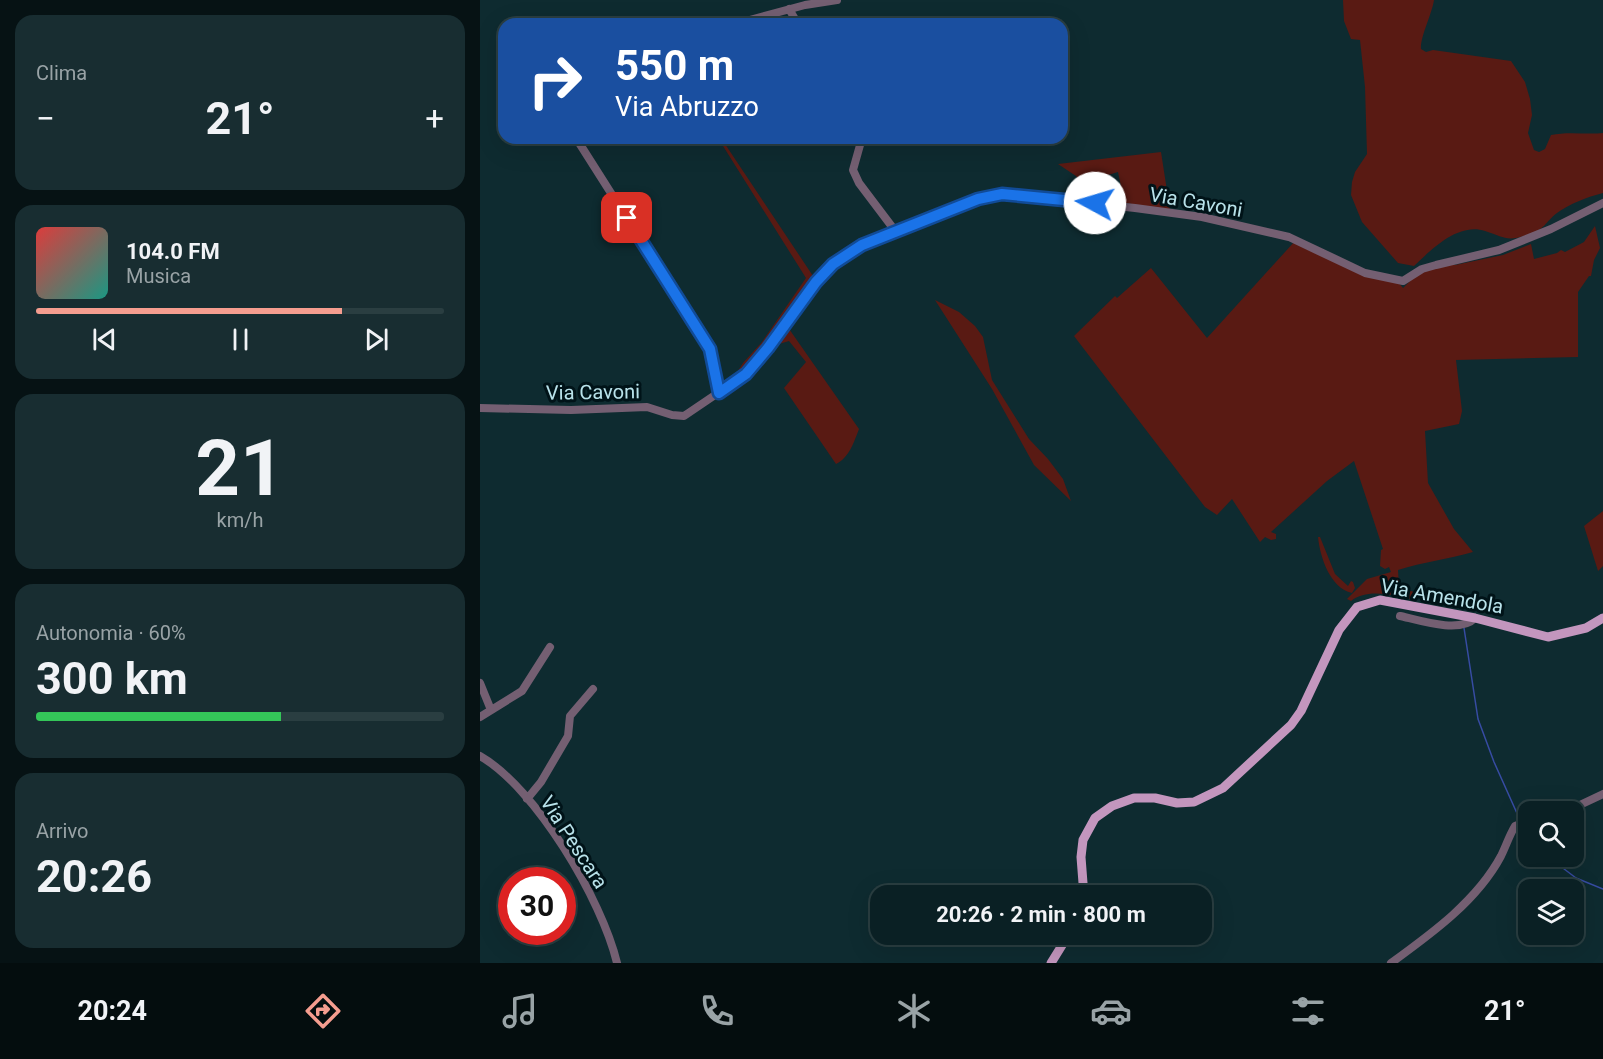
<!DOCTYPE html>
<html lang="it">
<meta charset="utf-8">
<style>
:root{--surface:#0a2024;--page:#182d31;--text:#f1f3f6;--muted:#99a3a6;--line:#2a3e41;--accent:#f59d8f}
body{margin:0;font-family:Roboto,sans-serif;background:var(--page);color:var(--text);height:100vh;display:flex;flex-direction:column;font-size:22px;white-space:nowrap}
*{box-sizing:border-box;margin:0}
p{font-size:20px;color:var(--muted)}
.icon{flex:none;width:33px;height:33px;fill:none;stroke:currentColor;stroke-width:2;stroke-linecap:round;stroke-linejoin:round}
.map{position:relative;flex:1;overflow:hidden}
.drawer{display:flex;flex-direction:column;gap:15px;padding:15px;background:#061214;width:480px}
.drawer>*{flex:none}
.top-card{position:absolute;left:18px;top:18px;width:570px;height:126px;border-radius:18px;box-shadow:0 6px 24px #0002,0 0 0 2px var(--line);background:#1a4fa0;color:#fff;overflow:hidden}
.fabs{position:absolute;left:1038px;top:801px;display:grid;gap:12px}
.fabs a{display:grid;place-items:center;width:66px;height:66px;border-radius:12px;background:var(--surface);box-shadow:0 6px 24px #0002,0 0 0 2px var(--line);font-size:30px}
.speed{position:absolute;left:18px;top:867px;display:flex;gap:12px;font-size:30px;font-weight:700;text-align:center}
.speed>*{display:grid;place-content:center;width:78px;height:78px;border-radius:50%;background:var(--surface);box-shadow:0 6px 24px #0002,0 0 0 2px var(--line);line-height:1}
.speed .limit{border:9px solid #d22;background:#fff;color:#111}
.pin{position:absolute;display:grid;place-items:center;width:51px;height:51px;color:#fff;margin:-26px;border-radius:12px;box-shadow:0 3px 9px #0006}
.me{position:absolute;width:66px;margin:-33px;rotate:276deg;stroke-linejoin:round;filter:drop-shadow(0 0 4px #0008)}
.turn{display:flex;align-items:center;gap:21px;height:126px;padding:0 18px;font-size:27px}
.turn .icon{width:78px;height:78px;stroke-width:2.5}
.turn b{display:block;font-size:42px;line-height:51px}
.big{font-size:45px;font-weight:700;line-height:1.1}
.drawer .widget{flex:1;display:flex;flex-direction:column;justify-content:center;gap:9px;min-width:0;padding:0 21px;border-radius:18px;background:var(--page)}
.drawer .dial{align-items:center;gap:0}
.dial b{font-size:78px;line-height:1}
.song{display:flex;align-items:center;gap:18px}
.cover{width:72px;height:72px;border-radius:9px;background:linear-gradient(135deg,hsl(0 70% 55%),hsl(170 70% 35%))}
.played{height:6px;border-radius:3px;background:linear-gradient(90deg,var(--accent) 75%,var(--line) 75%)}
.keys{display:flex;justify-content:space-around;direction:ltr}
.heat{display:flex;justify-content:space-between;align-items:center;font-size:33px;direction:ltr}
.charge{height:9px;border-radius:4px;background:linear-gradient(90deg,#34c759 60%,var(--line) 0)}
.trip{position:absolute;left:390px;top:885px;width:342px;height:60px;border-radius:18px;background:var(--surface);box-shadow:0 6px 24px #0002,0 0 0 2px var(--line);font-weight:700;line-height:60px;text-align:center}
.tab-bar{display:flex;height:96px;justify-content:space-around;align-items:center;background:#040d0e;color:var(--muted)}
.tab-bar .icon{width:42px;height:42px}
.tab-bar .current{color:var(--accent)}
.tab-bar b{font-size:27px;color:var(--text)}
main{display:flex;flex:1;min-height:0}
.map>svg:first-child{display:block}
</style>
<main>
<section class="drawer">
<div class="widget"><p>Clima</p>
<div class="heat"><a>−</a><b class="big">21°</b><a>+</a></div>
</div>
<div class="widget">
<div class="song"><i class="cover"></i><div><b>104.0 FM</b><p>Musica</p></div></div>
<div class="played"></div>
<div class="keys"><svg class="icon" aria-label="previous" viewBox="0 0 24 24"><path d="M18 5L8 12l10 7zM5 5v14"/></svg><svg class="icon" aria-label="pause" viewBox="0 0 24 24"><path d="M8 5v14M16 5v14"/></svg><svg class="icon" aria-label="next" viewBox="0 0 24 24"><path d="M6 5l10 7-10 7zM19 5v14"/></svg></div>
</div>
<div class="widget dial"><b>21</b><p>km/h</p></div>
<div class="widget"><p>Autonomia · 60%</p><b class="big">300 km</b><div class="charge"></div></div>
<div class="widget"><p>Arrivo</p><b class="big">20:26</b></div>
</section>
<div class="map">
<svg width="1123" height="963" viewBox="0 0 1123 963">
<rect width="100%" height="100%" fill="#0e2b30"/>
<path fill="#591a13" d="M863,0H954C952,14 940,37 941,49L946,52L953,50L1031,61L1045,82L1050,99L1052,115L1048,133L1054,150L1059,152L1065,149L1071,135C1089,131 1106,135 1123,133V193C1107,197 1089,204 1077,213C1064,223 1067,228 1048,235C1026,242 1024,237 1005,231C978,222 951,250 934,266L918,263L882,222L871,195L872,182L875,172L887,154L885,87L880,40L871,39L864,21Z
M238,138H241L333,276L337,272C313,310 288,353 252,380L263,363L282,342L326,278Z
M681,152L690,210L614,198L644,201L638,172L602,183L596,176L578,164Z
M1115,226L1120,248L1114,260L1111,276H1109L1098,292V357L976,360L982,411L979,424L945,431L948,483L974,529L993,552C968,559 943,562 918,570L919,587L937,593L935,600C916,596 888,587 871,601L867,599L887,579L911,572L909,567L905,569L900,566L901,550L903,549L874,461L847,481L791,532L796,534V539L791,540L785,537L780,542L752,499L737,515L725,507L594,336L635,296L637,298L671,268L727,338L815,241L869,268L918,282L923,288L938,273L972,264L975,265L1023,255L1051,244L1054,259L1077,253L1081,250L1085,252L1104,242Z
M455,300L479,312L495,326L503,337L512,380L549,439L568,459L583,479L591,501L554,465L512,389Z
M307,326L379,429C374,442 369,458 356,464L304,388L326,362L309,341L299,344L284,359L282,357Z
M1123,511V566L1118,571L1104,526Z
M838,537H840L855,574L868,586L871,581L873,582L875,588L872,593C850,588 840,557 838,537Z"/>
<g fill="none" stroke-linecap="round" stroke-linejoin="round">
<path stroke="#374ca3" stroke-width="1.5" d="M984,628L998,719L1014,762L1040,820
M1043,825L1048,834
M1067,856L1096,878L1123,889"/>
<path stroke="#745f72" stroke-width="8" d="M309,9L318,24
M255,24L325,5L357,0
M96,138L230,349L239,393
M382,138L373,170L379,183L416,232
M0,408L91,410L167,407L192,415L204,416L266,374L288,348L336,282L353,263L382,245L498,199L522,194L655,208L722,217L809,237L885,273L923,281L942,269L956,265L1019,250L1071,229L1123,203
M920,616C938,620 980,634 995,618
M0,683L11,710
M0,717L42,691L70,647
M0,756C56,788 122,900 137,963
M47,799L61,782L88,736L90,716L113,689
M1085,812L1123,794
M911,963C951,934 997,901 1021,856C1026,846 1029,836 1035,826L1048,821"/>
<path stroke="#c396be" stroke-width="9" d="M604,896L601,857L603,840L615,818L632,806L654,798H675L697,803L714,802L743,788L811,725L821,711L859,630L877,607L900,600L995,618L1068,637L1106,628L1123,618
M571,963L589,934"/>
</g>
<g fill="none" stroke-linecap="round" stroke-linejoin="round">
<defs>
<path id="route" d="M147,218L230,349L239,393L266,374L288,348L336,282L353,264L382,245L498,199L522,194L615,203"/>
</defs>
<use href="#route" stroke="#114b97" stroke-width="15"/>
<use href="#route" stroke="#1a73e8" stroke-width="10"/>
</g>
<g text-anchor="middle" stroke-width="6" stroke-linejoin="round" paint-order="stroke">
<g font-size="20" fill="#b8e2ea" stroke="#001318">
<text transform="translate(716 202) rotate(10)" y="7">Via Cavoni</text>
<text transform="translate(113 392) rotate(-1)" y="7">Via Cavoni</text>
<text transform="translate(962 596) rotate(10)" y="7">Via Amendola</text>
<text transform="translate(94 842) rotate(57)" y="7">Via Pescara</text>
</g>
</g>
</svg>
<div class="fabs">
<a><svg class="icon" aria-label="search" viewBox="0 0 24 24"><circle cx="10" cy="10" r="6"/><path d="M15 15l6 6"/></svg></a>
<a><svg class="icon" aria-label="layers" viewBox="0 0 24 24"><path d="M12 4l9 5-9 5-9-5zM3 14l9 5 9-5"/></svg></a>
</div>
<div class="speed"><div class="limit">30</div></div>
<div class="pin" style="left:147px;top:218px;background:#d93025"><svg class="icon" aria-label="arrive" viewBox="0 0 24 24"><path d="M6 21V4h12l-3 4 3 4H6"/></svg></div>
<svg class="me" style="left:615px;top:203px" viewBox="-20 -20 40 40"><circle r="19" fill="#fff"/><path d="M0-13L10 11 0 6-10 11z" fill="#1a73e8"/></svg>
<div class="trip">20:26 · 2 min · 800 m</div>
<div class="top-card">
<div class="turn"><svg class="icon" aria-label="right" viewBox="0 0 24 24"><path d="M7 20v-9h11M14 6l5 5-5 5"/></svg><div><b>550 m</b>Via Abruzzo</div></div>
</div>
</div>
</main>
<nav class="tab-bar">
<b>20:24</b>
<svg class="icon current" aria-label="directions" viewBox="0 0 24 24"><path d="M12 3l9 9-9 9-9-9zM9 14v-3h6M13 9l2 2-2 2"/></svg>
<svg class="icon" aria-label="music" viewBox="0 0 24 24"><path d="M9 18V5l10-2v13"/><circle cx="6" cy="18" r="3"/><circle cx="16" cy="16" r="3"/></svg>
<svg class="icon" aria-label="phone" viewBox="0 0 24 24"><path d="M5 4h4l2 5-3 2q2 4 5 5l2-3 5 2v4C11 20 4 13 5 4z"/></svg>
<svg class="icon" aria-label="climate" viewBox="0 0 24 24"><path d="M12 3v18M4 7l16 10M4 17L20 7"/></svg>
<svg class="icon" aria-label="car" viewBox="0 0 24 24"><path d="M5 17H2v-5l4-1 3-4h7l3 4 3 1v5h-3M9 17h6M6 11h13"/><circle cx="7" cy="17" r="2"/><circle cx="17" cy="17" r="2"/></svg>
<svg class="icon" aria-label="filters" viewBox="0 0 24 24"><path d="M4 7h16M4 17h16"/><circle cx="9" cy="7" r="2"/><circle cx="15" cy="17" r="2"/></svg>
<b>21°</b>
</nav>
